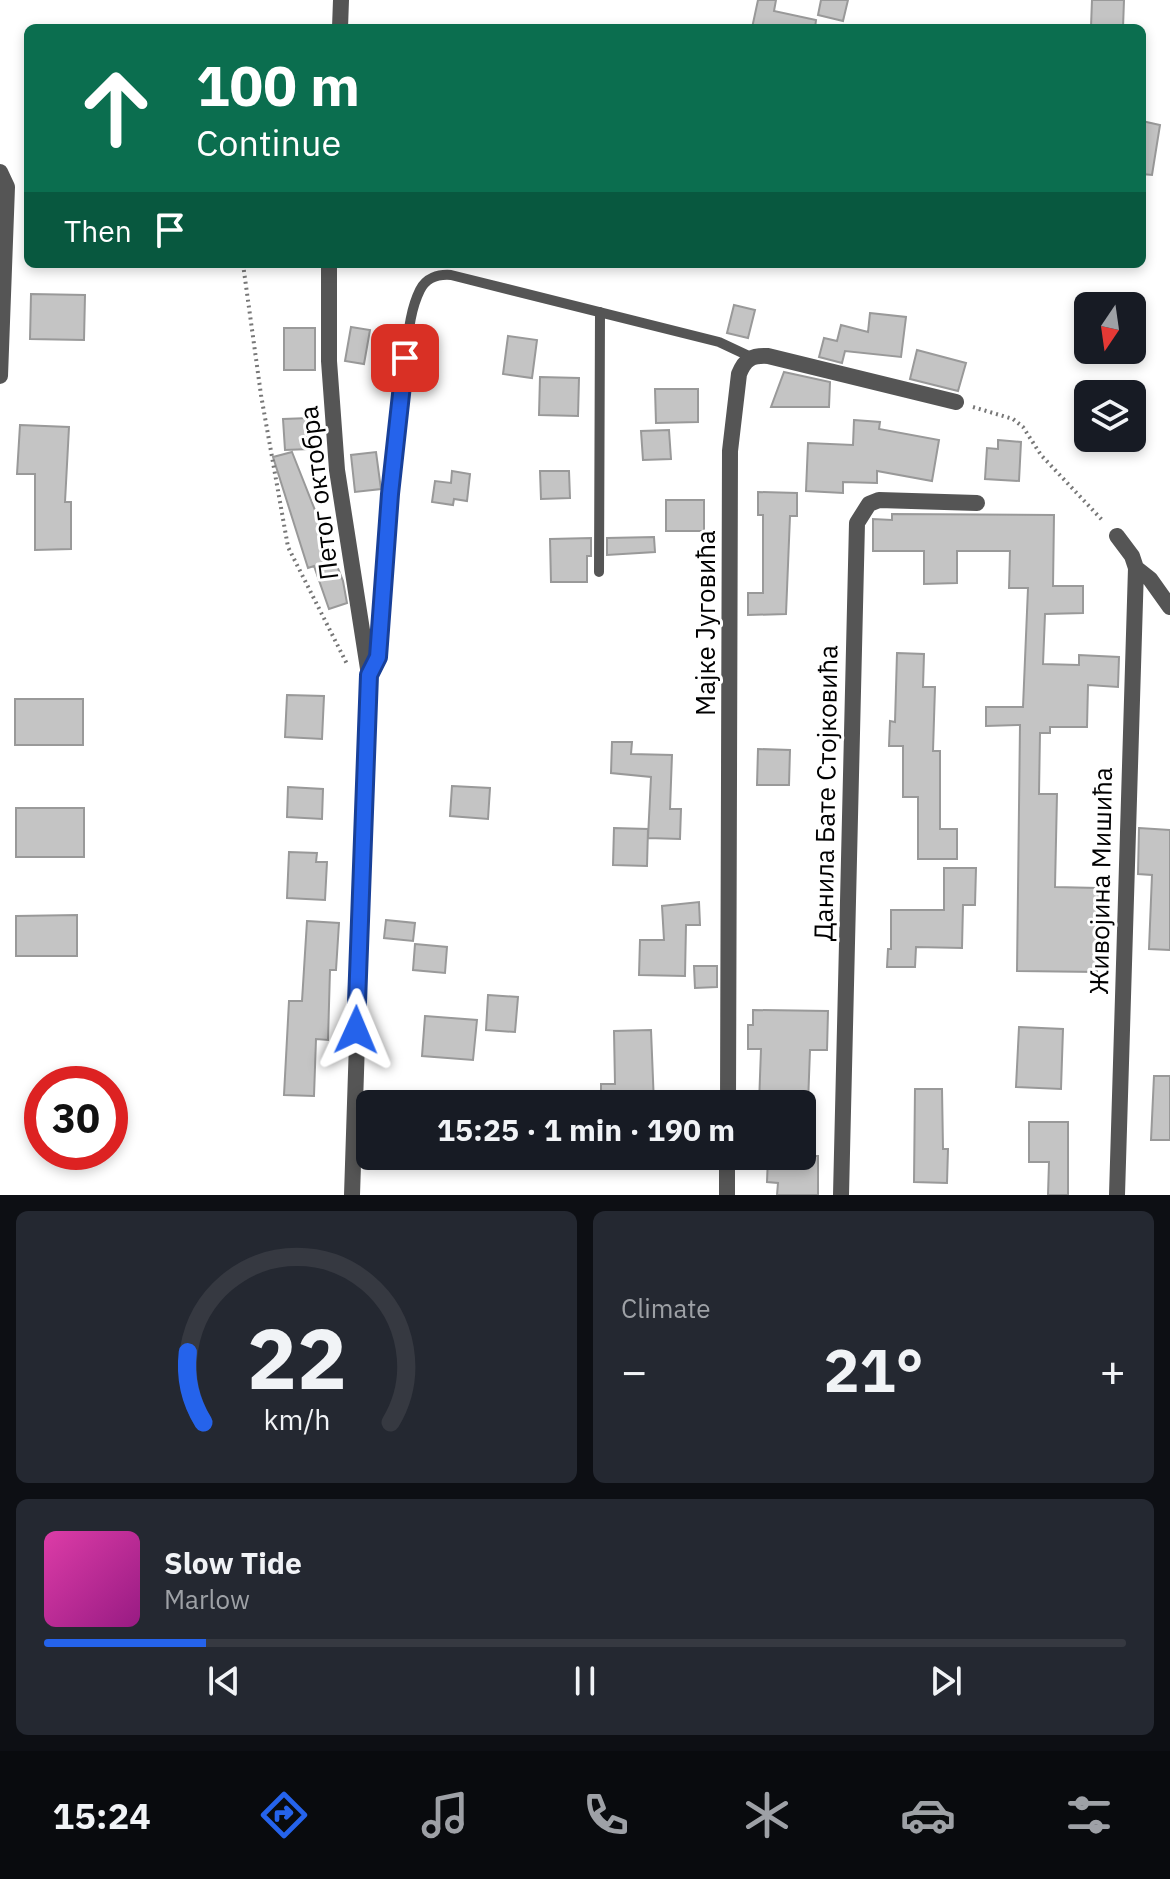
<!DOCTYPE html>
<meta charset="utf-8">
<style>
:root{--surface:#171b24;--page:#242831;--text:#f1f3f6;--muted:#9ea1a6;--line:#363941;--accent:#2563eb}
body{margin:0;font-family:"IBM Plex Sans",sans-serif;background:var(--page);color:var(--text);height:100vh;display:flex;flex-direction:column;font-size:30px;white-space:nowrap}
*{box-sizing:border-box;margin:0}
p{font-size:26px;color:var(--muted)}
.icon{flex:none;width:44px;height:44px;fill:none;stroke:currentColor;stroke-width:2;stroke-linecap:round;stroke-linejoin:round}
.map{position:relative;height:1195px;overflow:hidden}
.drawer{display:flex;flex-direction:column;gap:16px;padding:16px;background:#0d0f14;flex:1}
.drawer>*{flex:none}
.hud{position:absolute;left:24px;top:24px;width:1122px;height:244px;border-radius:12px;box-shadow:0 4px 12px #0003;background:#0b6e4f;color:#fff;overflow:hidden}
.needle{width:52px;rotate:193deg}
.tools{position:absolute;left:1074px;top:292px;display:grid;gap:16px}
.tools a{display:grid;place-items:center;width:72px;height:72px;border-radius:12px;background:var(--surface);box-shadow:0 4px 12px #0003;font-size:40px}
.speed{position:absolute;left:24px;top:1066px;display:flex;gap:16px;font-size:40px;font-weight:700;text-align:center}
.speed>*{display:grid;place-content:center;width:104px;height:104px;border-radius:50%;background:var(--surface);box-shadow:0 4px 12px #0003;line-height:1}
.speed .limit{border:12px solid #d22;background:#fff;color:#111}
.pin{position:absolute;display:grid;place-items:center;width:68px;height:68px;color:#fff;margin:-34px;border-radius:16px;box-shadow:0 4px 12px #0006}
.me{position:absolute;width:88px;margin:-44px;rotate:1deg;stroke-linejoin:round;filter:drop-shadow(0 0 6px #0008)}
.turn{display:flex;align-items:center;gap:28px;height:168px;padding:0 40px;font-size:36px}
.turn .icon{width:104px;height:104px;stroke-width:2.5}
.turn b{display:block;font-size:56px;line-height:68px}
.then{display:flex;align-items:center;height:76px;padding:0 40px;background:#0003;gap:16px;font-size:30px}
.big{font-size:60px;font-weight:800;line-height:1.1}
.drawer .tile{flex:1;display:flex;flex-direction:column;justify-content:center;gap:12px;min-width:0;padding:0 28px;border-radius:12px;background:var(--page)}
.drawer .dial{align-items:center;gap:0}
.dial svg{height:208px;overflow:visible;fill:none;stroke:var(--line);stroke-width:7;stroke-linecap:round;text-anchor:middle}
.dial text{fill:var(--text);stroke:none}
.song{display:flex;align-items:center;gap:24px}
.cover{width:96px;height:96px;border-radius:12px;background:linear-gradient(135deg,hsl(320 70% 55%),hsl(310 70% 35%))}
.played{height:8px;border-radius:4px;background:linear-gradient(90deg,var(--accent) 15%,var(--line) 15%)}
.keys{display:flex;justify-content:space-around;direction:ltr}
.heat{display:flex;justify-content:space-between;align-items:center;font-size:44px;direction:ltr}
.drawer .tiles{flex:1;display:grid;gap:16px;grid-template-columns:1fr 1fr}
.tile:last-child{grid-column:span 2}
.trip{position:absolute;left:356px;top:1090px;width:460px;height:80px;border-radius:12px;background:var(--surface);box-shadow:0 4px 12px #0003;font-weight:800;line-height:80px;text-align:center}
.tabs{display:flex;height:128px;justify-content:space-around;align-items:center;background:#090b0e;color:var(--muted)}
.tabs .icon{width:56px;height:56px}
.tabs .current{color:var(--accent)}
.tabs b{font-size:36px;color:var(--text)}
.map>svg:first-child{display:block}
</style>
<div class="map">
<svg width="1170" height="1195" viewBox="0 0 1170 1195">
<rect width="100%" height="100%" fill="#fff"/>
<path fill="#c4c4c4" stroke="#999" stroke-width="2" d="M758,0H776L774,11L816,20L815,28H752Z
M821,0H848L843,21L818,15Z
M1092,0H1124L1123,28L1091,27Z
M1142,121L1160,125L1152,175L1142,174Z
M31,294L85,295L84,340L30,339Z
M734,305L755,310L748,338L727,333Z
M870,313L906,317L901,357L845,351L842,363L819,357L824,338L837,341L841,325L868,332Z
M351,327L370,330L364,364L345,361Z
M284,328H315V370H284Z
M508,336L537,340L532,378L503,374Z
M917,350L966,363L958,391L910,379Z
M784,372L830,382L829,407H771Z
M540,377L579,378L578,416L539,415Z
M655,389H698V422L656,423Z
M309,418L310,449L285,450L283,419Z
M854,420L880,422L879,429L939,440L932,481L877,471V483L843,482V493L806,491L808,443L853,445Z
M20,425L69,427L65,502H71V549L35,550V474H17Z
M669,430L671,459L643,460L641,431Z
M998,440L1021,442L1019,481L985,479L987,448L998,449Z
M292,452L343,581L347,603L329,609L314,566L308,568L273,457Z
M376,452L381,489L355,492L351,455Z
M452,471L470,474L467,501L454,499L453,505L432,502L435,481L451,483Z
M540,471H569L570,498L541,499Z
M758,492L797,493V516H790L786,614L748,615V593H763V515H758Z
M666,500H704V531H666Z
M892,514L1054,515L1053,586H1083V613L1045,614L1043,664L1079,665V655L1119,657L1118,687L1088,685L1087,727H1050V733H1040L1039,794H1057L1055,887L1098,888L1097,972L1017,971L1020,725L986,726V707H1023L1028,588H1009L1010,551H957V583L924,584V551H873V519L892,520Z
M654,537L655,552L607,555V538Z
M591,538V556H587V582H551L550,539Z
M897,653L924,654L923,687H935L933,751H940V829H957V859H918V797H903V746H889L890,721L895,722Z
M287,695L324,696L322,739L285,737Z
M15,699H83V745H15Z
M612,742H632L631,754L672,755L670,809H681L680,839L648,838L651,777L611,773Z
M758,749L790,750L789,785H757Z
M452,786L490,788L488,819L450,816Z
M288,787L323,789L322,819L287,817Z
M16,808H84V857H16Z
M614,828L648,829L647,866L613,865Z
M1139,828L1170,830V950L1149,949L1152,875L1138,874Z
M289,852L317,853L316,862H327L325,900L287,898Z
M944,868H976L975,905H963L962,948L916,947L915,967H887L888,949H891V910H944Z
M699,902L700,925H686L685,976L639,975L640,940H664L662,906Z
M77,915V956H16V916Z
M386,920L415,923L413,941L384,938Z
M307,921L339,923L336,970H330L328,1040L316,1039L314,1096L284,1095L289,1001H302Z
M415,944L447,947L445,973L413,970Z
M694,966H717V987L695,988Z
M488,995L518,997L515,1032L486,1030Z
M753,1010L828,1011L827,1050H810L808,1104H759L761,1049H748V1025H753Z
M425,1016L477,1020L473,1060L422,1056Z
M1019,1027L1063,1029L1061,1089L1016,1087Z
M651,1030L654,1104H601V1084H615L614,1031Z
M1154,1076H1170V1140H1151Z
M915,1089H942L943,1149H948L947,1183L914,1182Z
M1029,1122H1068V1195H1048L1049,1162H1029Z
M768,1156H818V1195H777L778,1183L767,1182Z"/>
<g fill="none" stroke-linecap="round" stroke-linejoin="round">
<path stroke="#777" stroke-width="4" stroke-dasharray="2 4" stroke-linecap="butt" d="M243,264L261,395L288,547L347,664
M973,407L1013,419L1023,427L1041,455L1104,522"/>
<path stroke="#555" stroke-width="10" d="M599,572L600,312
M370,674L378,657C385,559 389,459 405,362C408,339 409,312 420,290C426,278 438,274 451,275L719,342L751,357"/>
<path stroke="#555" stroke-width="16" d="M340,28L341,0
M0,172L7,187L0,376
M329,264V361L337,470L369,675L352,1195
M1117,536L1132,556L1136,568L1117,1195
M1136,568L1150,579L1170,607
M728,1104L730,451L739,374C745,359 752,355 768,356L956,402
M727,1195V1156
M841,1195L857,523L869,504L879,500L977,503"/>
</g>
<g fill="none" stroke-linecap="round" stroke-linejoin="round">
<defs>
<path id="route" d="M356,1030L369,675L378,657L390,494L405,358"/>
</defs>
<use href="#route" stroke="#184099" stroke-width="20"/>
<use href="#route" stroke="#2563eb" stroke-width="14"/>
</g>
<g text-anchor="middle" stroke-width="6" stroke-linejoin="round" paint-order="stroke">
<g font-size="26" fill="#000" stroke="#fff">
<text transform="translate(319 493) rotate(-97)" y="9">Петог октобра</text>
<text transform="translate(706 623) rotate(-90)" y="9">Мајке Југовића</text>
<text transform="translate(826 793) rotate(-89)" y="9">Данила Бате Стојковића</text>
<text transform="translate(1101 881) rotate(-89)" y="9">Живојина Мишића</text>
</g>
</g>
</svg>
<div class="tools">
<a><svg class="needle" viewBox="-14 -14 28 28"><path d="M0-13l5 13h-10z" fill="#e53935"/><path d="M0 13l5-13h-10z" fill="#9ea1a6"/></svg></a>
<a><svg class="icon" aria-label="layers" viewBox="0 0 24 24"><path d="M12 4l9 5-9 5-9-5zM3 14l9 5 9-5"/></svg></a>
</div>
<div class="speed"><div class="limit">30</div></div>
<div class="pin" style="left:405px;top:358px;background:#d93025"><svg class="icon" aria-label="arrive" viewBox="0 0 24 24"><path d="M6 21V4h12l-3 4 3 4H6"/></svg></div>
<svg class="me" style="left:356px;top:1030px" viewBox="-20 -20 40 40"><path d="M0-17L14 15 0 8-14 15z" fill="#2563eb" stroke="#fff" stroke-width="4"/></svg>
<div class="trip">15:25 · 1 min · 190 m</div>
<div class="hud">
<div class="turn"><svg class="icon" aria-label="ahead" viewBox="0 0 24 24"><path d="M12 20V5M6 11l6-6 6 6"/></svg><div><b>100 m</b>Continue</div></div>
<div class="then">Then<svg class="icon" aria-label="arrive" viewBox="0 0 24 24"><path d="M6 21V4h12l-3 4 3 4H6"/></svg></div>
</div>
</div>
<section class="drawer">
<div class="tiles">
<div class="tile dial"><svg viewBox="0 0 100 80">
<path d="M14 69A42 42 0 1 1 86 69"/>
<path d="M14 69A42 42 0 0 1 8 42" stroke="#2563eb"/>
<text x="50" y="56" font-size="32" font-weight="700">22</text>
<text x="50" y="72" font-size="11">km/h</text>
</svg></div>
<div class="tile"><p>Climate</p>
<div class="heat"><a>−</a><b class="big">21°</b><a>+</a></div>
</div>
<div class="tile">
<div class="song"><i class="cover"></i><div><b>Slow Tide</b><p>Marlow</p></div></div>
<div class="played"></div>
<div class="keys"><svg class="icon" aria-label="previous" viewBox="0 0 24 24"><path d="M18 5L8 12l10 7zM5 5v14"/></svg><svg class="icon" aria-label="pause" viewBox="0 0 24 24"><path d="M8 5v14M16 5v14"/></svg><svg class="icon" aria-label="next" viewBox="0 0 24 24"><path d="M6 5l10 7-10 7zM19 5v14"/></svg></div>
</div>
</div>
</section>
<nav class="tabs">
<b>15:24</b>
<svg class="icon current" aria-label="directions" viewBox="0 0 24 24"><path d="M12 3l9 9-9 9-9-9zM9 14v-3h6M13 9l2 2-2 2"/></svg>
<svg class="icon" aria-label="music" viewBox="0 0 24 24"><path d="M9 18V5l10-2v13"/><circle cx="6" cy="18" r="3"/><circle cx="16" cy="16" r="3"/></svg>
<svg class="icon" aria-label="phone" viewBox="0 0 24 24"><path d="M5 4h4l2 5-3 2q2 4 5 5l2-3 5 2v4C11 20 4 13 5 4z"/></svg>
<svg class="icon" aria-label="climate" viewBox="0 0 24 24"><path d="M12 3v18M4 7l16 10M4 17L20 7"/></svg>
<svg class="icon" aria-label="car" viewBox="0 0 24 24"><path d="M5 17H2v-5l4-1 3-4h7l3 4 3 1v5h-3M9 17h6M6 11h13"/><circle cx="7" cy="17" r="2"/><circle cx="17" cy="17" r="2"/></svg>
<svg class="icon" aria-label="filters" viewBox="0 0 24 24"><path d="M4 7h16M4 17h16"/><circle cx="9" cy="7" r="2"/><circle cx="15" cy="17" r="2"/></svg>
</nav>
